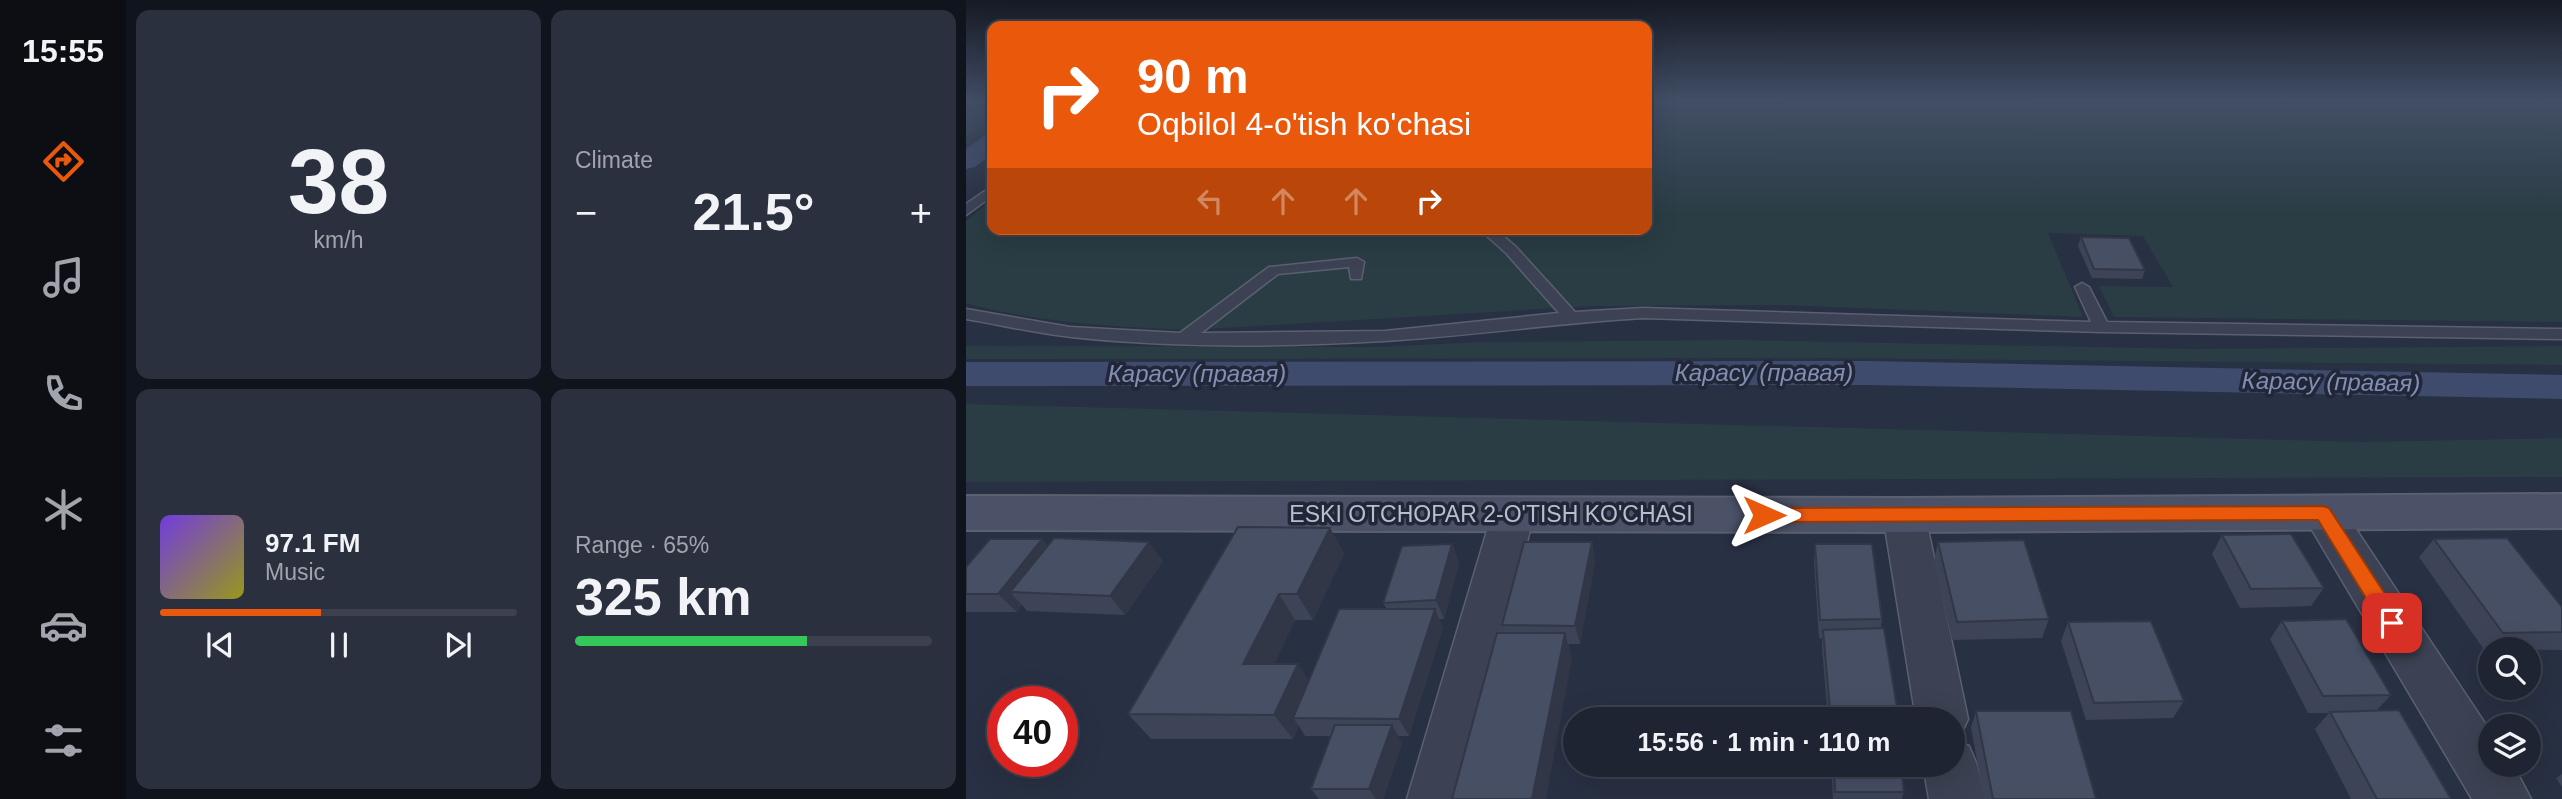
<!DOCTYPE html>
<meta charset="utf-8">
<style>
:root{--surface:#1e2432;--page:#2b303e;--text:#f1f3f6;--muted:#a1a4ac;--line:#3c414d;--accent:#ea580c}
body{margin:0;font-family:Arial,sans-serif;background:var(--page);color:var(--text);height:100vh;display:flex;flex-direction:column;font-size:26px;white-space:nowrap}
*{box-sizing:border-box;margin:0}
p{font-size:23px;color:var(--muted)}
.icon{flex:none;width:38px;height:38px;fill:none;stroke:currentColor;stroke-width:2;stroke-linecap:round;stroke-linejoin:round}
.map{position:relative;flex:1;overflow:hidden}
.sheet{display:flex;flex-direction:column;gap:10px;padding:10px;background:#10141c;width:840px}
.sheet>*{flex:none}
.hud{position:absolute;left:21px;top:21px;width:665px;height:214px;border-radius:14px;box-shadow:0 7px 28px #0002,0 0 0 2px var(--line);background:#ea580c;color:#fff;overflow:hidden}
.fabs{position:absolute;left:1512px;top:637px;display:grid;gap:14px}
.fabs a{display:grid;place-items:center;width:63px;height:63px;border-radius:50%;background:var(--surface);box-shadow:0 7px 28px #0002,0 0 0 2px var(--line);font-size:35px}
.speed{position:absolute;left:21px;top:686px;display:flex;gap:14px;font-size:35px;font-weight:700;text-align:center}
.speed>*{display:grid;place-content:center;width:91px;height:91px;border-radius:50%;background:var(--surface);box-shadow:0 7px 28px #0002,0 0 0 2px var(--line);line-height:1}
.speed .limit{border:10px solid #d22;background:#fff;color:#111}
.pin{position:absolute;display:grid;place-items:center;width:60px;height:60px;color:#fff;margin:-30px;border-radius:14px;box-shadow:0 4px 10px #0006}
.me{position:absolute;width:77px;margin:-38px;rotate:90deg;stroke-linejoin:round;filter:drop-shadow(0 0 5px #0008)}
.turn{display:flex;align-items:center;gap:24px;height:147px;padding:0 35px;font-size:32px}
.turn .icon{width:91px;height:91px;stroke-width:2.5}
.turn b{display:block;font-size:49px;line-height:60px}
.lanes{display:flex;align-items:center;height:66px;padding:0 35px;background:#0003;justify-content:center;gap:35px;direction:ltr}
.lanes .off{opacity:.35}
.big{font-size:52px;font-weight:700;line-height:1.1}
.sheet .card{flex:1;display:flex;flex-direction:column;justify-content:center;gap:10px;min-width:0;padding:0 24px;border-radius:14px;background:var(--page)}
.sheet .dial{align-items:center;gap:0}
.dial b{font-size:91px;line-height:1}
.song{display:flex;align-items:center;gap:21px}
.cover{width:84px;height:84px;border-radius:10px;background:linear-gradient(135deg,hsl(260 70% 55%),hsl(60 70% 35%))}
.played{height:7px;border-radius:4px;background:linear-gradient(90deg,var(--accent) 45%,var(--line) 45%)}
.keys{display:flex;justify-content:space-around;direction:ltr}
.heat{display:flex;justify-content:space-between;align-items:center;font-size:38px;direction:ltr}
.charge{height:10px;border-radius:5px;background:linear-gradient(90deg,#34c759 65%,var(--line) 0)}
.sheet .tiles{flex:1;display:grid;gap:10px;grid-template-columns:repeat(2,1fr)}
.trip{position:absolute;left:597px;top:707px;width:402px;height:70px;border-radius:35px;background:var(--surface);box-shadow:0 7px 28px #0002,0 0 0 2px var(--line);font-weight:700;line-height:70px;text-align:center}
main{display:flex;flex:1;min-height:0}
.tab-bar{display:flex;flex-direction:column;width:126px;justify-content:space-around;align-items:center;background:#0c0e14;color:var(--muted)}
.tab-bar .icon{width:49px;height:49px}
.tab-bar .current{color:var(--accent)}
.tab-bar b{font-size:32px;color:var(--text)}
.map>svg:first-child{display:block}
</style>
<main>
<nav class="tab-bar">
<b>15:55</b>
<svg class="icon current" aria-label="directions" viewBox="0 0 24 24"><path d="M12 3l9 9-9 9-9-9zM9 14v-3h6M13 9l2 2-2 2"/></svg>
<svg class="icon" aria-label="music" viewBox="0 0 24 24"><path d="M9 18V5l10-2v13"/><circle cx="6" cy="18" r="3"/><circle cx="16" cy="16" r="3"/></svg>
<svg class="icon" aria-label="phone" viewBox="0 0 24 24"><path d="M5 4h4l2 5-3 2q2 4 5 5l2-3 5 2v4C11 20 4 13 5 4z"/></svg>
<svg class="icon" aria-label="climate" viewBox="0 0 24 24"><path d="M12 3v18M4 7l16 10M4 17L20 7"/></svg>
<svg class="icon" aria-label="car" viewBox="0 0 24 24"><path d="M5 17H2v-5l4-1 3-4h7l3 4 3 1v5h-3M9 17h6M6 11h13"/><circle cx="7" cy="17" r="2"/><circle cx="17" cy="17" r="2"/></svg>
<svg class="icon" aria-label="filters" viewBox="0 0 24 24"><path d="M4 7h16M4 17h16"/><circle cx="9" cy="7" r="2"/><circle cx="15" cy="17" r="2"/></svg>
</nav>
<section class="sheet">
<div class="tiles">
<div class="card dial"><b>38</b><p>km/h</p></div>
<div class="card"><p>Climate</p>
<div class="heat"><a>−</a><b class="big">21.5°</b><a>+</a></div>
</div>
<div class="card">
<div class="song"><i class="cover"></i><div><b>97.1 FM</b><p>Music</p></div></div>
<div class="played"></div>
<div class="keys"><svg class="icon" aria-label="previous" viewBox="0 0 24 24"><path d="M18 5L8 12l10 7zM5 5v14"/></svg><svg class="icon" aria-label="pause" viewBox="0 0 24 24"><path d="M8 5v14M16 5v14"/></svg><svg class="icon" aria-label="next" viewBox="0 0 24 24"><path d="M6 5l10 7-10 7zM19 5v14"/></svg></div>
</div>
<div class="card"><p>Range · 65%</p><b class="big">325 km</b><div class="charge"></div></div>
</div>
</section>
<div class="map">
<svg width="1596" height="799" viewBox="0 0 1596 799">
<rect width="100%" height="100%" fill="#283043"/>
<path fill="#2a3d44" d="M5,101H26V120L0,137V104Z
M681,101H1596V322L1148,317L1133,286L1207,287L1177,236L1082,233L1117,317L817,305L626,306L223,330C149,327 72,323 0,303V221L26,200V229H681Z
M771,340L1225,349L1596,346V365L854,358L0,359V346L410,347L517,342Z
M0,404L1396,442L1596,438V477L0,482Z"/>
<g fill="none" stroke-linecap="round" stroke-linejoin="round">
<path fill="#3f4b6c" fill-rule="evenodd" d="M26,134V154L9,167L0,169V149L17,137Z
M902,361L1596,375V399L902,385L0,386V362Z"/>
<defs>
<path id="lane" d="M26,186V196L0,215V204Z
M513,229H529L550,247L609,312L677,308L1125,322L1109,287L1116,283L1123,287L1141,322L1596,329V339L1135,332L677,318C590,323 504,336 418,341C315,347 207,348 105,337C70,333 35,325 0,319V309L104,327L214,333L303,267L391,258L398,262L395,279H385L383,267L312,274L235,333L419,331L593,313L540,253Z"/>
<path id="street" d="M1357,497L1372,502L1524,731V765H1547L1565,799H1506L1336,513L1342,502Z
M547,498L562,503L568,514L497,799H441L526,514L532,503Z
M938,499L953,504L959,515L1002,719L994,736L987,739V719H950L917,515L923,504Z
M987,740L1003,746L1011,765L1019,799H963L957,765H987Z"/>
<path id="secondary" d="M1596,494V528L938,532L0,530V496L938,498Z"/>
</defs>
<use href="#lane" stroke="#5b6070" stroke-width="3"/>
<use href="#street" stroke="#5b6070" stroke-width="3"/>
<use href="#secondary" stroke="#5b6070" stroke-width="4"/>
<use href="#lane" fill="#3c4253" fill-rule="evenodd"/>
<use href="#street" fill="#3c4253" fill-rule="evenodd"/>
<use href="#secondary" fill="#4b5166" fill-rule="evenodd"/>
</g>
<path fill="#3d4457" d="M1115,237L1179,270L1176,279L1126,278L1112,246Z
M364,528L378,554L347,620H329L308,664L343,681L421,609L417,603L486,544L493,563L478,619H473L477,628L443,736H432L436,743L417,799H353L345,789L365,736H339L333,726L327,739H185L162,714Z
M1256,535L1358,588L1345,606L1274,608L1246,554Z
M76,539L82,546L197,561L159,615L61,611L56,605L51,612H0V567Z
M1468,539L1596,607V650L1524,649V651H1519L1453,557Z
M972,542L1083,619L1076,638L986,640L968,561Z
M849,544L916,619L915,628L931,708L929,719H862L856,648V638L853,639L848,563Z
M629,561L614,644H602L606,659L539,633L536,625Z
M1316,621L1425,695L1410,711L1485,799H1385L1349,729L1363,713H1342L1304,639Z
M1102,622L1218,701L1207,718L1120,720L1095,641Z
M1010,711L1130,799H1018L1005,728Z
M865,765H935L938,792L936,799H867Z
M1596,774V787L1590,778Z"/>
<path fill="#323747" d="M364,528L378,554L347,620L331,594Z
M76,539L92,558L44,592L56,605L51,612L32,594Z
M183,542L197,561L159,615L144,596Z
M626,542L629,561L614,644L609,626Z
M486,544L493,563L478,619L470,600Z
M313,594L329,620L296,689L277,664Z
M469,609L477,628L443,736L433,719Z
M599,633L606,659L580,799H566Z
M332,664L349,689L327,718L333,726L327,739L308,715Z
M426,725L436,743L417,799H410L403,789Z"/>
<path fill="#474f65" stroke="#323747" stroke-width="2" d="M1115,237L1163,238L1179,270L1128,269Z
M272,527L364,528L331,594H313L277,664H332L308,715L162,714Z
M1325,534L1358,588L1285,589L1256,535Z
M88,538L183,542L144,596L44,592Z
M1541,538L1596,607V632L1537,633L1468,539Z
M24,539H76L32,594H0V567Z
M1058,540L1083,619L991,622L972,542Z
M558,542H626L609,626L536,625Z
M486,544L470,600L417,603L436,546Z
M849,544H906L916,619L854,620Z
M373,609H469L433,719L327,718Z
M1380,619L1425,695L1357,696L1316,621Z
M1185,621L1218,701L1128,703L1102,622Z
M918,628L931,708L864,710L857,630Z
M531,633H599L566,799H486Z
M1433,710L1485,799H1411L1364,712Z
M1010,711H1105L1130,799H1027Z
M369,725H426L403,789H345Z
M868,765H935L938,792H869Z"/>
<linearGradient id="sky" x2="0" y2="1"><stop stop-color="#161a25"/><stop offset="0.47" stop-color="#424e66"/><stop offset="1" stop-color="#424e66" stop-opacity="0"/></linearGradient>
<rect width="1596" height="213" fill="url(#sky)"/>
<path fill="#ea580c" stroke="#983908" stroke-width="2" d="M1357,506L1363,508L1434,617L1437,623L1434,629L1426,632L1419,629L1352,520L798,522L792,520L789,515L792,510L798,508Z"/>
<g text-anchor="middle" stroke-width="7" stroke-linejoin="round" paint-order="stroke">
<g font-size="23" fill="#babecc" stroke="#212738">
<text x="525" y="522">ESKI OTCHOPAR 2-O'TISH KO'CHASI</text>
</g>
<g font-size="24" font-style="italic" fill="#828fb2" stroke="#212738">
<text x="798" y="381">Карасу (правая)</text>
<text x="231" y="382">Карасу (правая)</text>
<text transform="translate(1365 382) rotate(1)" y="8">Карасу (правая)</text>
</g>
</g>
</svg>
<div class="fabs">
<a><svg class="icon" aria-label="search" viewBox="0 0 24 24"><circle cx="10" cy="10" r="6"/><path d="M15 15l6 6"/></svg></a>
<a><svg class="icon" aria-label="layers" viewBox="0 0 24 24"><path d="M12 4l9 5-9 5-9-5zM3 14l9 5 9-5"/></svg></a>
</div>
<div class="speed"><div class="limit">40</div></div>
<div class="pin" style="left:1426px;top:623px;background:#d93025"><svg class="icon" aria-label="arrive" viewBox="0 0 24 24"><path d="M6 21V4h12l-3 4 3 4H6"/></svg></div>
<svg class="me" style="left:798px;top:515px" viewBox="-20 -20 40 40"><path d="M0-17L14 15 0 8-14 15z" fill="#ea580c" stroke="#fff" stroke-width="4"/></svg>
<div class="trip">15:56 · 1 min · 110 m</div>
<div class="hud">
<div class="turn"><svg class="icon" aria-label="right" viewBox="0 0 24 24"><path d="M7 20v-9h11M14 6l5 5-5 5"/></svg><div><b>90 m</b>Oqbilol 4-o'tish ko'chasi</div></div>
<div class="lanes"><svg class="icon off" aria-label="left" viewBox="0 0 24 24"><path d="M17 20v-9H6M10 6l-5 5 5 5"/></svg><svg class="icon off" aria-label="ahead" viewBox="0 0 24 24"><path d="M12 20V5M6 11l6-6 6 6"/></svg><svg class="icon off" aria-label="ahead" viewBox="0 0 24 24"><path d="M12 20V5M6 11l6-6 6 6"/></svg><svg class="icon" aria-label="right" viewBox="0 0 24 24"><path d="M7 20v-9h11M14 6l5 5-5 5"/></svg></div>
</div>
</div>
</main>
